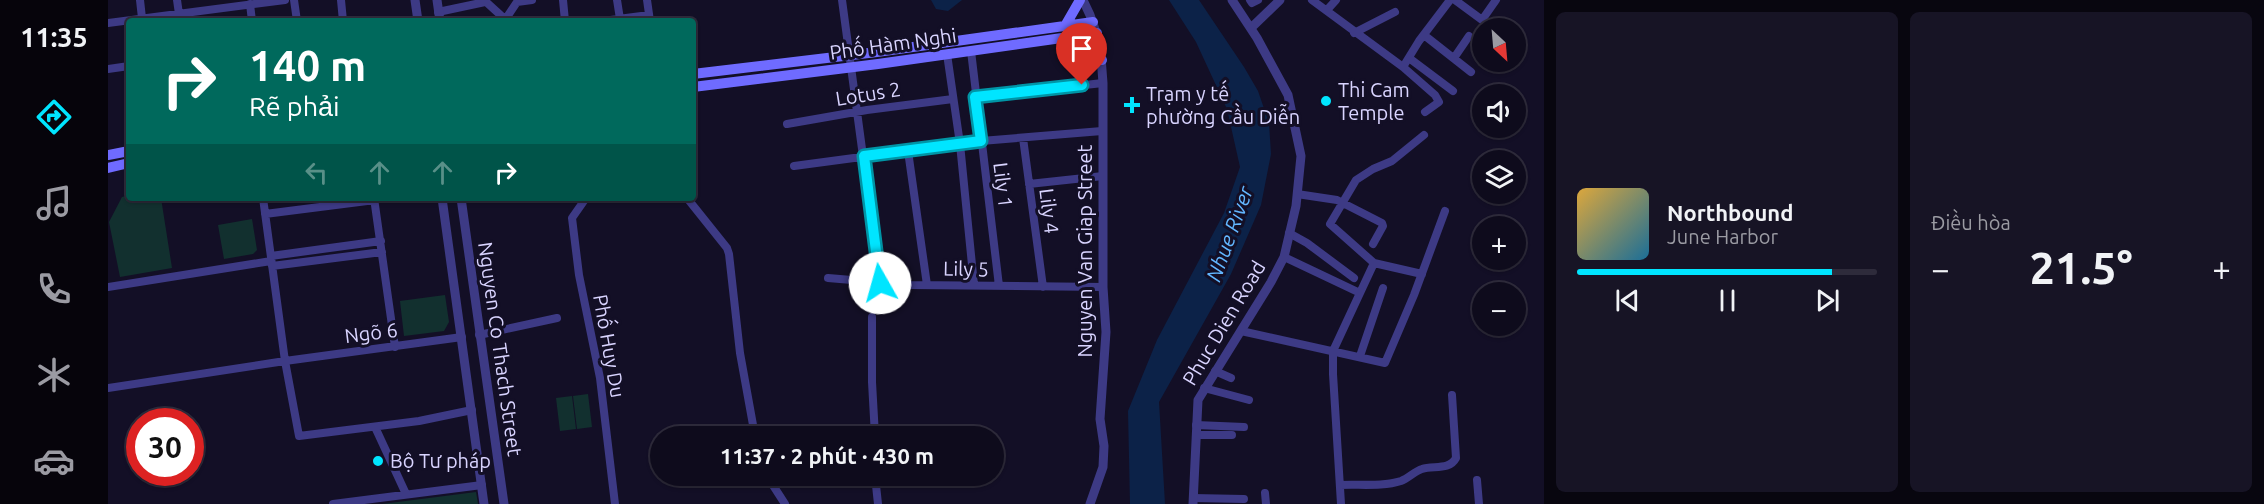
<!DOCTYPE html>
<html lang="vi">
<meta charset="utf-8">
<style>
:root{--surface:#0e0b1c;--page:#171425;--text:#f1f3f6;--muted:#9b9ba3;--line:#2e2b3b;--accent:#00e5ff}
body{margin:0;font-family:Ubuntu,sans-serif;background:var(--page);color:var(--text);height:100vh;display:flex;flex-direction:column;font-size:22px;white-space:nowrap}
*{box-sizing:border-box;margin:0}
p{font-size:20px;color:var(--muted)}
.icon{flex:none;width:33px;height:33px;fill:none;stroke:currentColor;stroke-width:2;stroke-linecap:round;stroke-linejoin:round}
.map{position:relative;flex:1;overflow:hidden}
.side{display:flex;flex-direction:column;gap:12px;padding:12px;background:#08060f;width:720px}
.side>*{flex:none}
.guide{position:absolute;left:18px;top:18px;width:570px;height:183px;border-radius:6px;box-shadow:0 2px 4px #0004,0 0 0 2px var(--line);background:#00695c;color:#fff;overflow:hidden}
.needle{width:39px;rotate:154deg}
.fabs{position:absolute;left:1364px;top:18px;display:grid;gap:12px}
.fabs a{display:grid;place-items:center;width:54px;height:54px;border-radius:50%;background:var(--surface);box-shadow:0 2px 4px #0004,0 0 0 2px var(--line);font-size:30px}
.speed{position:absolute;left:18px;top:408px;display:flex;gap:12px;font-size:30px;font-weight:700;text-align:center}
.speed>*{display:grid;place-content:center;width:78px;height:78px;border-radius:50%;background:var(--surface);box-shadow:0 2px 4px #0004,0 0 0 2px var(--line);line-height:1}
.speed .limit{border:9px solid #d22;background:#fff;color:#111}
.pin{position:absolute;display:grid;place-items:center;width:51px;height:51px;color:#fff;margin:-62px -26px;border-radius:50% 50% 50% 0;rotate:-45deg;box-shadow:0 0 6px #0007}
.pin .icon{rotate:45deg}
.me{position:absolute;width:66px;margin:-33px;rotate:353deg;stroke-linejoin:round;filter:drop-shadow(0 0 4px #0008)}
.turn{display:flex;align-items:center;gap:21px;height:126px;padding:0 24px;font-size:27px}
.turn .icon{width:78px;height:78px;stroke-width:2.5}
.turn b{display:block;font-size:42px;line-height:51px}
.lanes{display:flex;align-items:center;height:57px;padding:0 24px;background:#0003;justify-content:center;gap:30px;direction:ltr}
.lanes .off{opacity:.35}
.big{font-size:45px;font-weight:600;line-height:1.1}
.side .card{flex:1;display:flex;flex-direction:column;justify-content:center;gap:9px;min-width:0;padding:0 21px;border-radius:9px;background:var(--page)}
.song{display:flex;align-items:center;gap:18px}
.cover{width:72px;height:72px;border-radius:9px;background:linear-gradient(135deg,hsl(40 70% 55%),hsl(200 70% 35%))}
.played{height:6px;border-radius:3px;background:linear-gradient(90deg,var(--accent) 85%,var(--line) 85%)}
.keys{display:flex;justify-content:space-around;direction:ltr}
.heat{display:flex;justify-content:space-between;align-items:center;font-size:33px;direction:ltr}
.side .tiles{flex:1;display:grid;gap:12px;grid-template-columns:repeat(2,1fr)}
.trip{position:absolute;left:542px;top:426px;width:354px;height:60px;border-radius:30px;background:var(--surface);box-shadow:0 2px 4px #0004,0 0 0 2px var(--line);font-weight:600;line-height:60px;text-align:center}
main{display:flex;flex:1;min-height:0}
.tab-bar{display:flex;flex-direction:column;width:108px;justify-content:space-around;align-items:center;background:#06040b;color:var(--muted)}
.tab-bar .icon{width:42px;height:42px}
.tab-bar .on{color:var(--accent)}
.tab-bar b{font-size:27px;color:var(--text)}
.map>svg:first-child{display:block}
</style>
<main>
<nav class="tab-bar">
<b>11:35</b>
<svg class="icon on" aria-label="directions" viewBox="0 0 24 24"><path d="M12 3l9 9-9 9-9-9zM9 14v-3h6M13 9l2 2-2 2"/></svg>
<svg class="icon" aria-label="music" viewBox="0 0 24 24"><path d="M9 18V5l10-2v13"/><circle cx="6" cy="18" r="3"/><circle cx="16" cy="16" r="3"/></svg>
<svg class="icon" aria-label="phone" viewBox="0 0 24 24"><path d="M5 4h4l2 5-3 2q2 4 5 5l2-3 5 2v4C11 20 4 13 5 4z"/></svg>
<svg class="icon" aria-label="climate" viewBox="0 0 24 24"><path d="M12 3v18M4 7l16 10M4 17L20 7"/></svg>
<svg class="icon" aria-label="car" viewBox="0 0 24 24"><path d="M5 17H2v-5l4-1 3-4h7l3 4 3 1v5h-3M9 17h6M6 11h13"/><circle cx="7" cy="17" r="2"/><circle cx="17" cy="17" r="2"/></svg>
</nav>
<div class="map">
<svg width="1436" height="504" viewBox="0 0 1436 504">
<rect width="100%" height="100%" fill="#130f26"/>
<path fill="#12302f" d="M21,195V198H53L64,268L12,277L1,222L14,197Z
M144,219L149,250L145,254L116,259L110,225Z
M337,295L341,322L336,331L296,336L292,301Z
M480,394L484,427L469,429L465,396Z
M464,396L468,429L452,431L448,398Z
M368,492L370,504H274Z"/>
<path fill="#0c2248" d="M823,0H854L840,11L828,9Z
M1061,0H1091L1136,67L1150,91L1161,123L1163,154L1153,205L1123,274L1051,402L1057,504H1022L1020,411L1049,340L1116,213L1132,167L1119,109L1088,42Z"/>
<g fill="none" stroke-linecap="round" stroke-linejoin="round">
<path stroke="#3d3a85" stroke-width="8" d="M32,0L34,18
M69,0L71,14
M186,0L189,21
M233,0L235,21
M376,0L399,21
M455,0L457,21
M509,0L512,19
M539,0L542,21
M734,0L772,283
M1142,0L1144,3L1150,0
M1204,0L1295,67L1327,95L1331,102L1317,112
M1347,0L1385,28
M142,4L144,21
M1219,10L1228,0
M330,12L377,2
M397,20L409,2L424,0
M1374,20L1388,0
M495,21L541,15
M0,23L177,0
M1246,33L1287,12
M1316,35L1363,72
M863,51L891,286
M839,54L852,144L866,285
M1301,58L1345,91
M1346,58L1361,36
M1295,67L1311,41L1342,0
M0,69L21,66
M867,97L995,83
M679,124L759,110L845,99
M915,138L935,287
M800,151L819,285
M686,166L873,141L994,131
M921,184L995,176
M1189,194L1229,200L1274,223L1275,226L1265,244
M266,198L287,347
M478,198L464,218L471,275L492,378L507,504
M579,198L619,248L621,254L632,353L647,436
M157,214L267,200
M1181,233L1199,243L1246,278
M163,256L273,241
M1176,257L1252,293L1266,263
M164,266L274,252
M1314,274L1266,263L1222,224L1248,180L1265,169L1284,161L1316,135
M720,278L803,285L995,287
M0,287L163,261
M764,317V382L767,436
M1133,331L1277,363L1306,295L1337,211
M371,335L449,318
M354,337L177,361L191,436L311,421L364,410
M1252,356L1275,288
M1107,371L1123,378
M0,388L177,361L155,198
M1096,388L1141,400
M1088,425L1136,427
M267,427L298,494
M1088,435H1124
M659,476L677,504
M767,476L770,504
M1369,480L1371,504
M1232,485C1251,484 1275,487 1293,481C1301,478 1307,471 1314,469C1325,465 1341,471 1348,458L1344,395
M1157,493L1158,504
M1085,498L1136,499
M225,504L374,485
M1233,504L1225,374V351L1252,293"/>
<path stroke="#3d3a85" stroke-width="9" d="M307,0L310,21
M329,0L332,21
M975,0L982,15L992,44L995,83V287L998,332L992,419L996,446L995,467L982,504
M1143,28L1172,0
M334,198L376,504
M353,198L396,504
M1085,504L1090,400L1163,282L1176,257L1188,206L1193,156L1180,95L1149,38L1124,0"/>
<path stroke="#6f6bff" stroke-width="10" d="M957,26L972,0
M966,36L994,60
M585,74L769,52L985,22
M585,87L770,64L989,33
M0,155L21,151
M0,168L21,163"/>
</g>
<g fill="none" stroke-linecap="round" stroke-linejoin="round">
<defs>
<path id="route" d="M772,283L756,156L873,141L867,97L974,85"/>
</defs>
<use href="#route" stroke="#0095a6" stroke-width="15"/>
<use href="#route" stroke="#00e5ff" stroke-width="10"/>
</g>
<g fill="#00e5ff" stroke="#130f26" stroke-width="2">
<circle cx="1218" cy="101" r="6"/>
<path d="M1021 96h6v6h6v6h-6v6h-6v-6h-6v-6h6z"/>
<circle cx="270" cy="461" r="6"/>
</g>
<g text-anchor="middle" stroke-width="6" stroke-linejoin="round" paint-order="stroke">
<g font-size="20" fill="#d9d4ff" stroke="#130f26">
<text transform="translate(785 44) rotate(-8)" y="7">Phố Hàm Nghi</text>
<text transform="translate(760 94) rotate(-9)" y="7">Lotus 2</text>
<text transform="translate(895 185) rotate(83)" y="7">Lily 1</text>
<text transform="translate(941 211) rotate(83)" y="7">Lily 4</text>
<text transform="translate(977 251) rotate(-90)" y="7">Nguyen Van Giap Street</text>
<text transform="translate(858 269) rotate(1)" y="7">Lily 5</text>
<text transform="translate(1116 323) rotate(-59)" y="7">Phuc Dien Road</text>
<text transform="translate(263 333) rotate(-7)" y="7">Ngõ 6</text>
<text transform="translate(501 346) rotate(80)" y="7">Phố Huy Du</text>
<text transform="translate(392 349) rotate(82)" y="7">Nguyen Co Thach Street</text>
</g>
<g font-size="20" fill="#d9d4ff" stroke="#130f26" text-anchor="start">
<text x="1230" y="97">Thi Cam<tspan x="1230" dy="23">Temple</tspan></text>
<text x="1038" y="101">Trạm y tế<tspan x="1038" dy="23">phường Cầu Diễn</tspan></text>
<text x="282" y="468">Bộ Tư pháp</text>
</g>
<g font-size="21" font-style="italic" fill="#62b6ff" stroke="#130f26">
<text transform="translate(1122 234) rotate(-70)" y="7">Nhue River</text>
</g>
</g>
</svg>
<div class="fabs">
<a><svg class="needle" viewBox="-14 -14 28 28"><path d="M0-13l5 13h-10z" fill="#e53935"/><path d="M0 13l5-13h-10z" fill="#9b9ba3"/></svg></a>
<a><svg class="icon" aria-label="sound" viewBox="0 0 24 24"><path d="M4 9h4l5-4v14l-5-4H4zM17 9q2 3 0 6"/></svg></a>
<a><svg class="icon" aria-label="layers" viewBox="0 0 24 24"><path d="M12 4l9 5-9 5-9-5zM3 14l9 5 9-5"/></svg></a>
<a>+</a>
<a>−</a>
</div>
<div class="speed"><div class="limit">30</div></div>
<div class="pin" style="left:974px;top:85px;background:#d93025"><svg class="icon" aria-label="arrive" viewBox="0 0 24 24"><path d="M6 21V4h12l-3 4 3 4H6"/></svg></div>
<svg class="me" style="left:772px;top:283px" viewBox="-20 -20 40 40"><circle r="19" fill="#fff"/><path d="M0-13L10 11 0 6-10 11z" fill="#00e5ff"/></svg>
<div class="trip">11:37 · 2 phút · 430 m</div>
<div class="guide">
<div class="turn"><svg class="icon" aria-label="right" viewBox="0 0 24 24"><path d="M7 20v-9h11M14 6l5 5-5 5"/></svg><div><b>140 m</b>Rẽ phải</div></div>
<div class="lanes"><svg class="icon off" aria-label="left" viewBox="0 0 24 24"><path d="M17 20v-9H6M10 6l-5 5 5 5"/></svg><svg class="icon off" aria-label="ahead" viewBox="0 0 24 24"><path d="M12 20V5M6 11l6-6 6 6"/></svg><svg class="icon off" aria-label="ahead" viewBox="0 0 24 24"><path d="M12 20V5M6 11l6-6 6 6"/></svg><svg class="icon" aria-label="right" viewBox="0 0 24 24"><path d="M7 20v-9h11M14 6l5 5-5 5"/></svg></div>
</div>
</div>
<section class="side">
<div class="tiles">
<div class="card">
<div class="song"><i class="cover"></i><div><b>Northbound</b><p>June Harbor</p></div></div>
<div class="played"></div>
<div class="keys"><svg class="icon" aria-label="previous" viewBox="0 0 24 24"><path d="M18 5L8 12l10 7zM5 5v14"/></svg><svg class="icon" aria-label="pause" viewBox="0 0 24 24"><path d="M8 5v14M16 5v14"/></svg><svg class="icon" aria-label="next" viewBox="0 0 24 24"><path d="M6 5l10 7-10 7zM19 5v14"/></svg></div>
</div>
<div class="card"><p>Điều hòa</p>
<div class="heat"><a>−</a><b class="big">21.5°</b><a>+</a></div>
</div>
</div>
</section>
</main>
